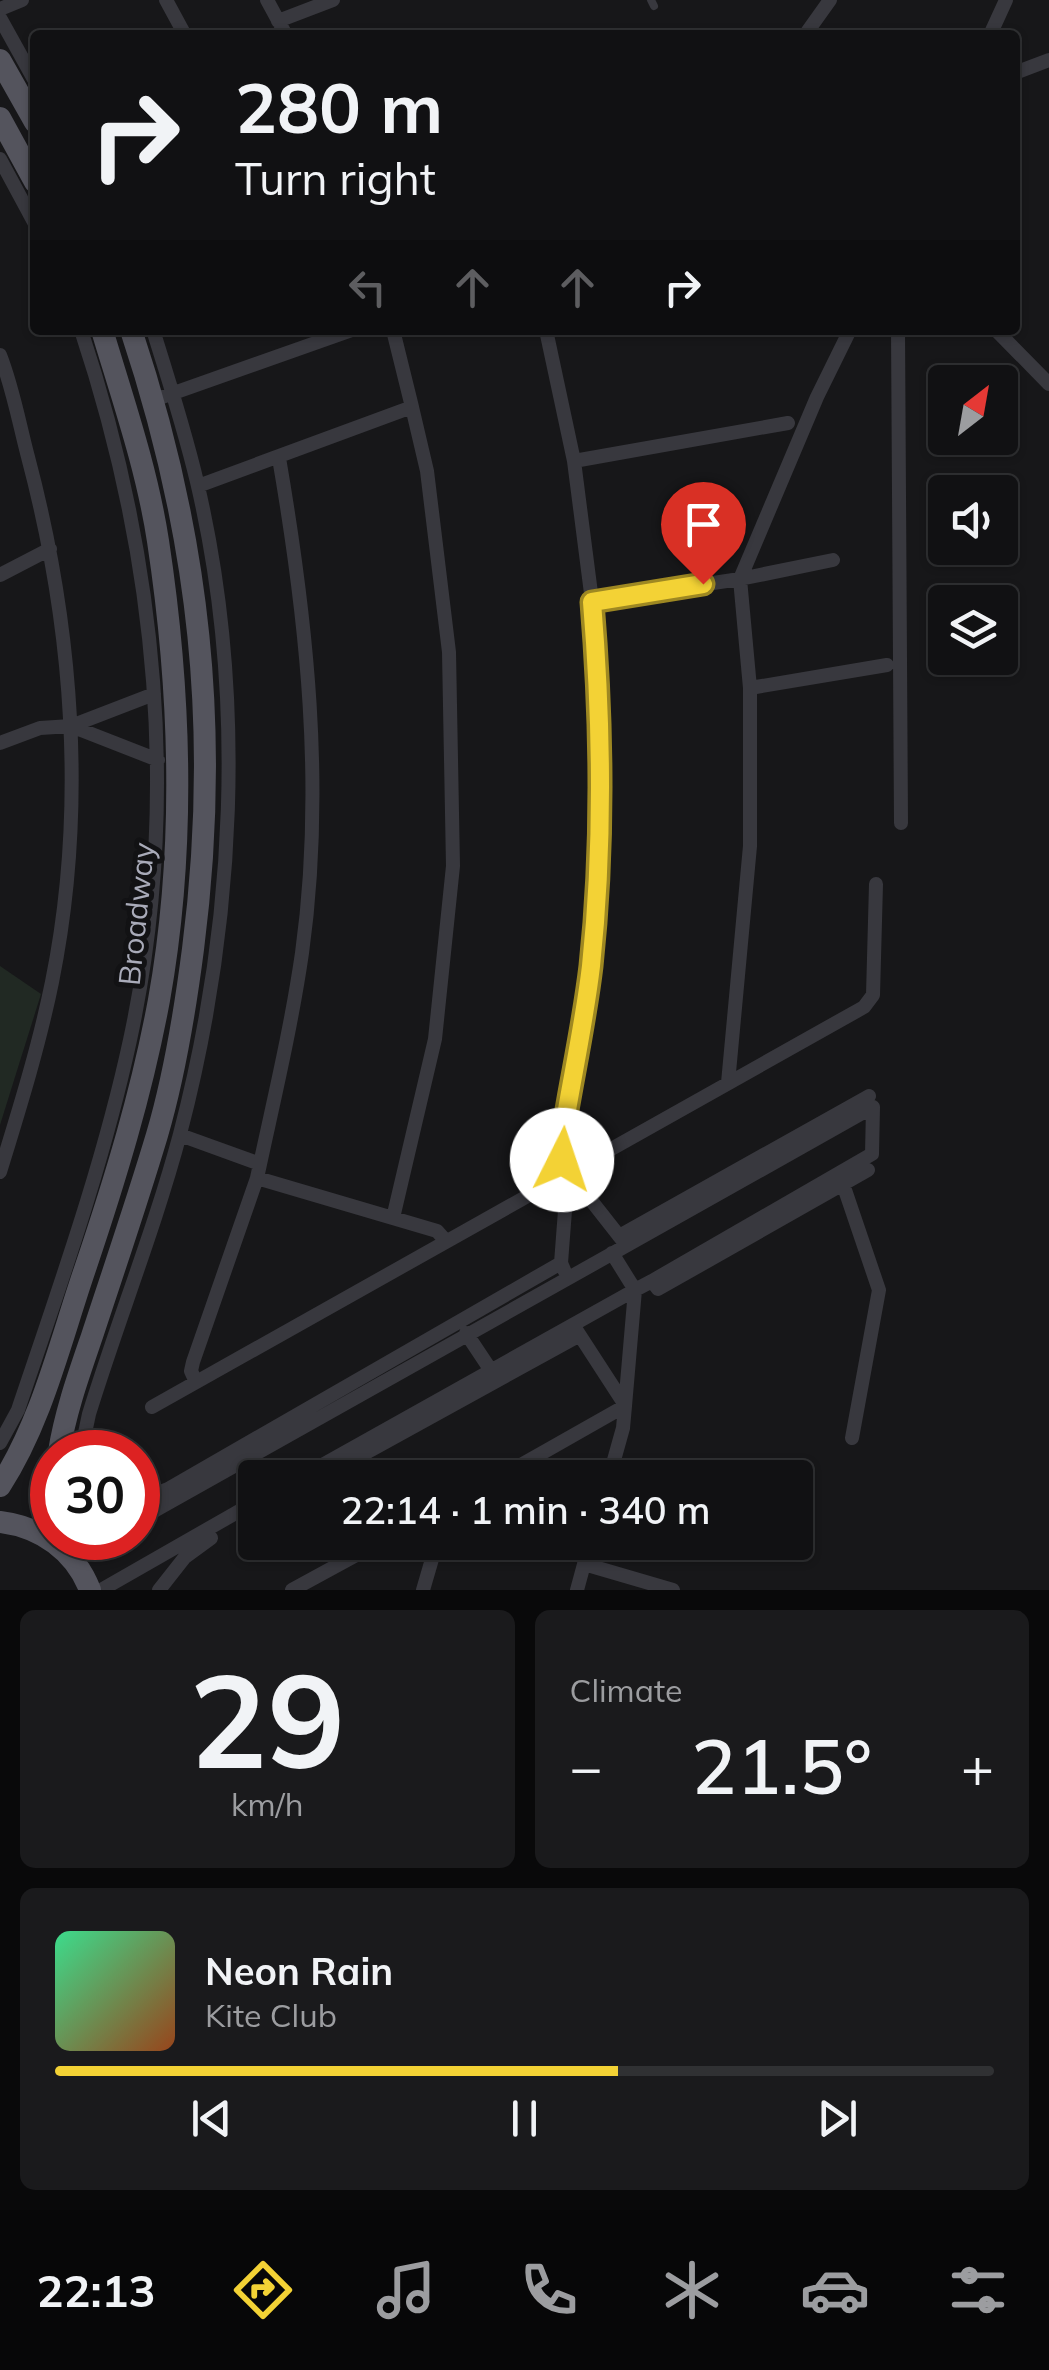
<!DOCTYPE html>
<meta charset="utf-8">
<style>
:root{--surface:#111113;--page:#1a1a1c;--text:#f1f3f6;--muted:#9c9da0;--line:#303133;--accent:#f3d235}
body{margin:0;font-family:Mulish,sans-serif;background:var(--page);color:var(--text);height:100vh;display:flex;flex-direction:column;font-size:38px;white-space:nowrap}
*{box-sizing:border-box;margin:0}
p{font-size:32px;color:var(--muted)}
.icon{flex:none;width:55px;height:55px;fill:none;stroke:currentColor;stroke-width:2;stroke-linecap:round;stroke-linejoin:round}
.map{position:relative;height:1590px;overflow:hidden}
.drawer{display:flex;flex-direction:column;gap:20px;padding:20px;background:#09090a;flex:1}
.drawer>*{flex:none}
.banner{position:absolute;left:30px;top:30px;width:990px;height:305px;border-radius:10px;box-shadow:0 2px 8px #0004,0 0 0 2px var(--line);background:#111113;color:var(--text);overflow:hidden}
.needle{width:65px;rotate:31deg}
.fabs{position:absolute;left:928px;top:365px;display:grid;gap:20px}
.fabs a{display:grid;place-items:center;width:90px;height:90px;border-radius:10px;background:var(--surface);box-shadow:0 2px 8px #0004,0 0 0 2px var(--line);font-size:50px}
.speed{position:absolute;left:30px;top:1430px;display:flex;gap:20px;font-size:50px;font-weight:700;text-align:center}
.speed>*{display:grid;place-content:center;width:130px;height:130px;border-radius:50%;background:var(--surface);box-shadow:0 2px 8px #0004,0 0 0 2px var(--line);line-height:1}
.speed .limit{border:15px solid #d22;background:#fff;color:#111}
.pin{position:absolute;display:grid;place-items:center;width:85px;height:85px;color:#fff;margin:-102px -42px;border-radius:50% 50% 50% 0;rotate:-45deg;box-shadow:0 0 10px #0007}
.pin .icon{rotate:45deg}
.me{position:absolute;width:110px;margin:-55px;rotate:4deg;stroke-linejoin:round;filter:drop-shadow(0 0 8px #0008)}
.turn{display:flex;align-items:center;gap:35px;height:210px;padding:0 40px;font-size:45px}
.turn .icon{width:130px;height:130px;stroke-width:2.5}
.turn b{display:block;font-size:70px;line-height:85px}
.lanes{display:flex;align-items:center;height:95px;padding:0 40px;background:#0003;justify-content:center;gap:50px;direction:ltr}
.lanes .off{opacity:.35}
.big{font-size:75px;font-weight:600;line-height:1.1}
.drawer .tile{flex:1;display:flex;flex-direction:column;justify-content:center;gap:15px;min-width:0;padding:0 35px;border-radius:15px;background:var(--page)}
.drawer .dial{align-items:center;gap:0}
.dial b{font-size:130px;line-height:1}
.song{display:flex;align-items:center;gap:30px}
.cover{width:120px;height:120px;border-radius:15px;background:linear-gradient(135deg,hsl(150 70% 55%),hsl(20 70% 35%))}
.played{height:10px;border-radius:5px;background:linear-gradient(90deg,var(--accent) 60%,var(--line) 60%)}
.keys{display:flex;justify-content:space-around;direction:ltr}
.heat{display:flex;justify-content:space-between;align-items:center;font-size:55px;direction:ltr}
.drawer .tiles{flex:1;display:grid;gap:20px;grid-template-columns:1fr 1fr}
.tile:last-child{grid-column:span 2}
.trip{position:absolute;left:238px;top:1460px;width:575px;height:100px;border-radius:10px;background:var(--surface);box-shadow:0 2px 8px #0004,0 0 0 2px var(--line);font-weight:600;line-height:100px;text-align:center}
.dock{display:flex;height:160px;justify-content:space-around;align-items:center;background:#070708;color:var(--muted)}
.dock .icon{width:70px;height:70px}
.dock .on{color:var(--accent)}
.dock b{font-size:45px;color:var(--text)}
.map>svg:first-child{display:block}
</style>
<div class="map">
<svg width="1049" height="1590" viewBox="0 0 1049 1590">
<rect width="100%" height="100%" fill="#171719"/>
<path fill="#212923" d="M0,966L41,994L0,1125Z"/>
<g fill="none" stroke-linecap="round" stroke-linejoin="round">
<path stroke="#38383e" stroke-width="8" d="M651,0L654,6"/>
<path stroke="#38383e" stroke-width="14" d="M166,0L185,35
M267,0L286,35
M0,9L22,0
M0,18L35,81
M278,21L333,0
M805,35L830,0
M990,35L1006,0
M1015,73L1049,60
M0,159L35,224
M393,330L412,407
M546,330L574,461L592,601L740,579L833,560
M898,330L901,823
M996,330L1049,384
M0,355C13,388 19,423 28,457C73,627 87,809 52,982C39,1046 19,1110 0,1172
M154,400L352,330
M279,458C307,621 325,788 302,953C291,1029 273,1103 257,1178L437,1231L445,1240
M574,461L788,423
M198,486L412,407L427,471L449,652L453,866L435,1039L393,1218
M0,575L50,549
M750,688L887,665
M71,726L158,760
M0,743L40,728L71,726L154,694
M728,1083L750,846V688L740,579L817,397L850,330
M180,1135L260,1164
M568,1171L561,1146C570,1086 584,1026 591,966C604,844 602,723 592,601
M843,1184L879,1290L852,1438
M619,1236L869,1096
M612,1253L635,1290L652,1281L872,1154L873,1107
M564,1270L561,1263L568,1171L623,1241
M652,1281L658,1289L868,1170
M577,1331L625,1405
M466,1333L490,1369
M196,1382L191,1371L193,1362L257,1178
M152,1407L864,1007L873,995L876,884
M0,1443L18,1410C59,1288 103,1165 130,1040C181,803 157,559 81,330
M81,1452L89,1414C118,1320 155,1228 180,1134C235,924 247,695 197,482C185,431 169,381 153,330
M299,1478L635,1290L625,1406
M320,1478L578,1336
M498,1478L625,1406L623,1428L609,1478
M138,1501L168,1489L561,1263
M138,1520L873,1107
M71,1558L106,1538
M584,1564L673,1590
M101,1590L255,1502
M159,1590L185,1557L211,1538
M292,1590L380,1542
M423,1590L437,1542
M577,1590L590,1542"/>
<path stroke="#54545d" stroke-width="22" d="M0,60L35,122
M0,118L35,182
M59,1452C65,1413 79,1374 92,1336C114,1269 137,1202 157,1135C175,1074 185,1011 193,949C221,732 200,537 131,330
M0,1486C42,1421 60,1342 85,1269C115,1180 142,1092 159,1000C186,849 181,693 158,541C147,469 123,400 102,330
M0,1522C41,1527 75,1551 90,1590"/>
</g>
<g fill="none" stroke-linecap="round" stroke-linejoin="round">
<defs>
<path id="route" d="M562,1160L561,1146C570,1086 584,1026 591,966C604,844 602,723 592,602L703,584"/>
</defs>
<use href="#route" stroke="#9e8822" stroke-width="25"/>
<use href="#route" stroke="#f3d235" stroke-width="18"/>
</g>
<g text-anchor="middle" stroke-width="10" stroke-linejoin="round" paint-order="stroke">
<g font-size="30" fill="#a9abb9" stroke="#121214">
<text transform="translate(137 914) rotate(-84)" y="10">Broadway</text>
</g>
</g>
</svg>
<div class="fabs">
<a><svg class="needle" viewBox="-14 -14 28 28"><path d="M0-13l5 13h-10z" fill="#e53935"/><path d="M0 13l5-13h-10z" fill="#9c9da0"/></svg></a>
<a><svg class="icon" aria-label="sound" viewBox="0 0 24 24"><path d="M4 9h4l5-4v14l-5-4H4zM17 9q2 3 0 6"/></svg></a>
<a><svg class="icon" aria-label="layers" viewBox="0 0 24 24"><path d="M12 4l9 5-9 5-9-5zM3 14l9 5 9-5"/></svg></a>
</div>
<div class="speed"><div class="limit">30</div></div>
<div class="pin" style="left:703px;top:584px;background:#d93025"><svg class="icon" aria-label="arrive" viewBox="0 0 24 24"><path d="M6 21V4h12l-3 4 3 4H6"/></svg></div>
<svg class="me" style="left:562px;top:1160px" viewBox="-20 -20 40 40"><circle r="19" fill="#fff"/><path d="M0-13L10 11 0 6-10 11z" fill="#f3d235"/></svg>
<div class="trip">22:14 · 1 min · 340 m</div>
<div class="banner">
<div class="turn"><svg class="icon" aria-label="right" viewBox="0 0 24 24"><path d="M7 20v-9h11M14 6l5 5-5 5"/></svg><div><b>280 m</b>Turn right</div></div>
<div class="lanes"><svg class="icon off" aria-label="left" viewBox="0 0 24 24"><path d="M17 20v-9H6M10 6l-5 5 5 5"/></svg><svg class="icon off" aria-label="ahead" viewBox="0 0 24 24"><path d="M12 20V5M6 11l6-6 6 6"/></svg><svg class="icon off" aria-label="ahead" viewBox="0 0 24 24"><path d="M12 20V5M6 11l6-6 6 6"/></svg><svg class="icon" aria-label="right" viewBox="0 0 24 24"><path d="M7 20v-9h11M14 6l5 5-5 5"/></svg></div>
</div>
</div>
<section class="drawer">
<div class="tiles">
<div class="tile dial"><b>29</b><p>km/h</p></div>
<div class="tile"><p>Climate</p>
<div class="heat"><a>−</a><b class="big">21.5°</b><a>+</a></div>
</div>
<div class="tile">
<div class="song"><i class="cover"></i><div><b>Neon Rain</b><p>Kite Club</p></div></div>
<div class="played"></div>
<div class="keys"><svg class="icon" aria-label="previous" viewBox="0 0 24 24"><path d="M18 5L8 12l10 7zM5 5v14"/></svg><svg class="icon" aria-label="pause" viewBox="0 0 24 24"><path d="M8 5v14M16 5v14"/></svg><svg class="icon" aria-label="next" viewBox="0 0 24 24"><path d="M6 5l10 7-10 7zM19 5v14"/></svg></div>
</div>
</div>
</section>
<nav class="dock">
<b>22:13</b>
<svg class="icon on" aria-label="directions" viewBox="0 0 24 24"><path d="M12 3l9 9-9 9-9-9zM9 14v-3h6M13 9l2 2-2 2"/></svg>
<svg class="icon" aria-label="music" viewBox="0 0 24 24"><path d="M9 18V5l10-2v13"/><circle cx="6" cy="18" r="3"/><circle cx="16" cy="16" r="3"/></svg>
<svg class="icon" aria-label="phone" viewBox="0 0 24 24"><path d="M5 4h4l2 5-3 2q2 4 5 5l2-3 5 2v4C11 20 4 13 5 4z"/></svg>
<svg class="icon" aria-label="climate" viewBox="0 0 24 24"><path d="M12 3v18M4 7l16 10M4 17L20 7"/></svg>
<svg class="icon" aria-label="car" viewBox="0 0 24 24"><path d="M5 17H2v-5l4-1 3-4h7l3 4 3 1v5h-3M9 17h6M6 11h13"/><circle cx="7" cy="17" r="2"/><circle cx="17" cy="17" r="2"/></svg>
<svg class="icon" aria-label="filters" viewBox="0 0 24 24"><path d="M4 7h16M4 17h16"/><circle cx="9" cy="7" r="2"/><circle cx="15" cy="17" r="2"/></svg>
</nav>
